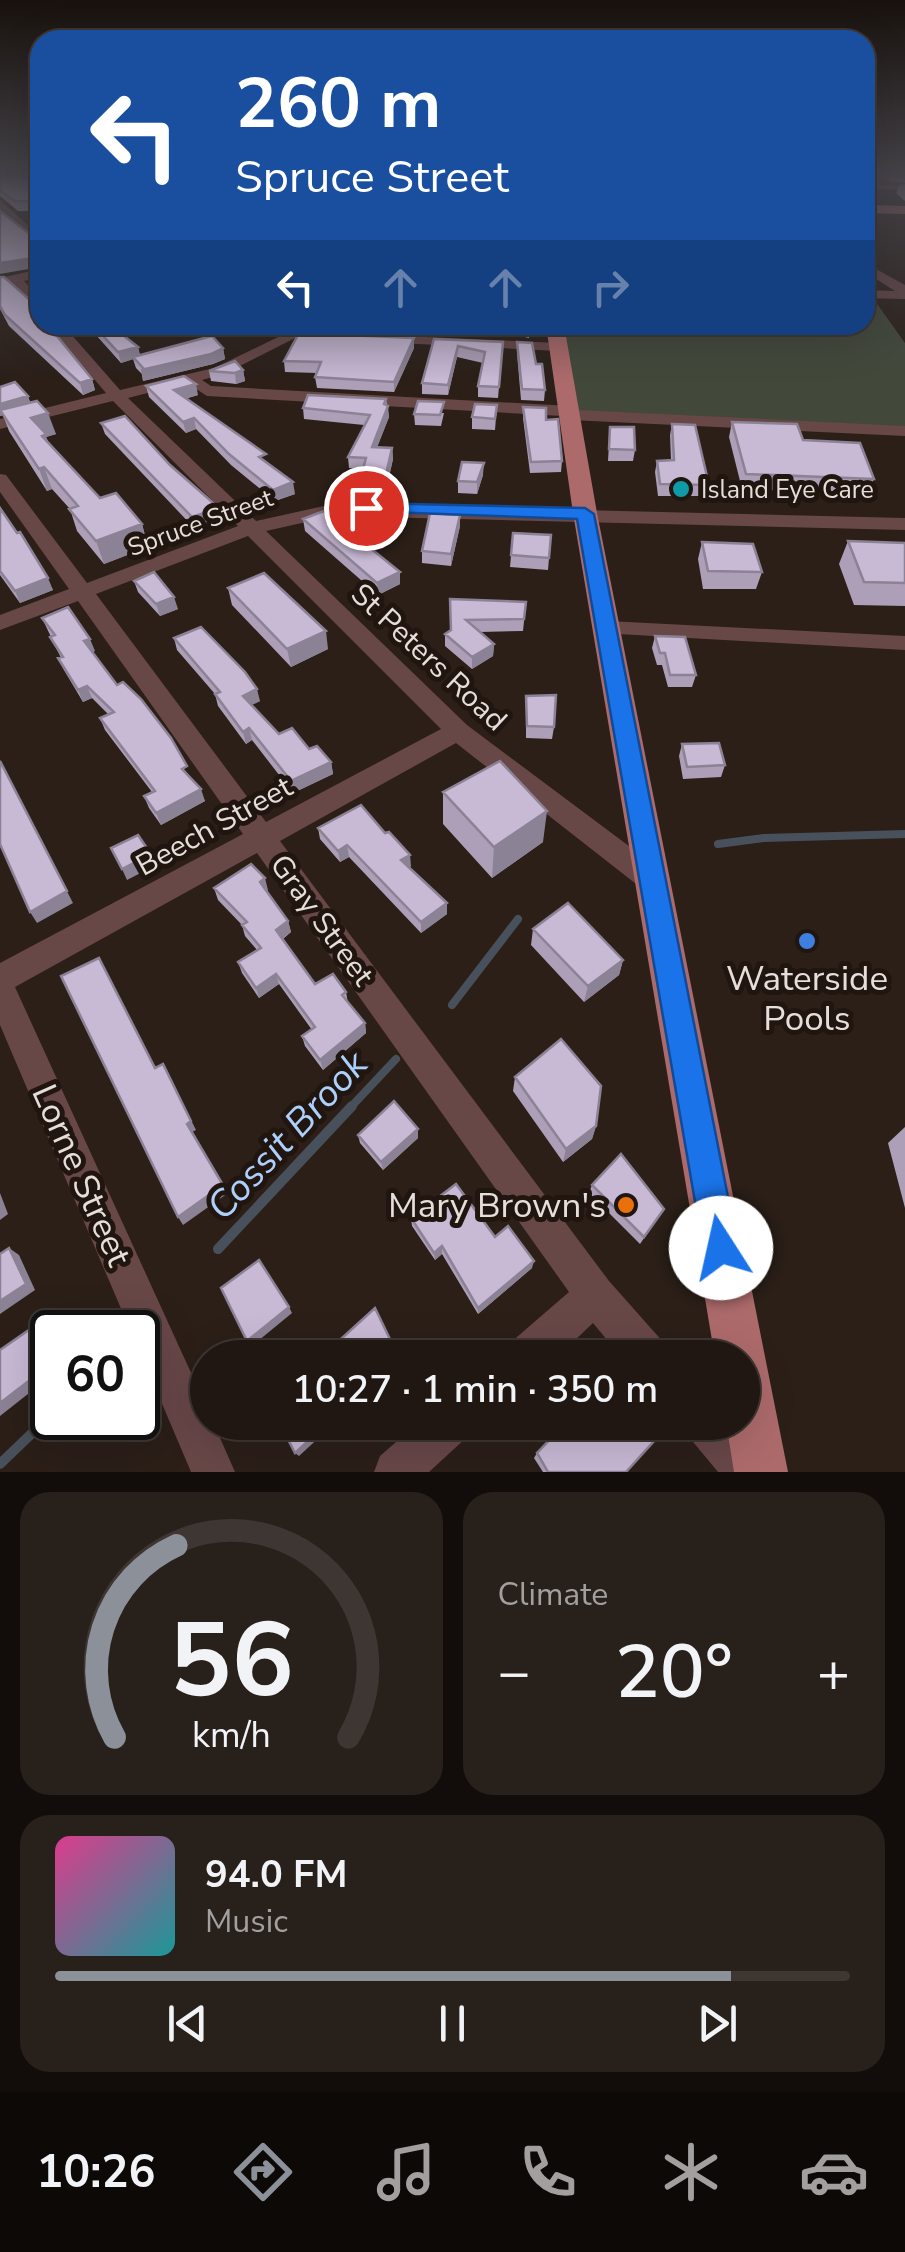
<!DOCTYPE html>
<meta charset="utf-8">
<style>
:root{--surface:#201712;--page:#28201b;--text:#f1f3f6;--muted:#a29f9f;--line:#3d3632;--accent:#8c9099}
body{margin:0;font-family:"Nunito Sans",sans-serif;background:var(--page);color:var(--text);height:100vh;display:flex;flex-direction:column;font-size:38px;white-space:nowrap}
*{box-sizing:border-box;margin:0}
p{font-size:32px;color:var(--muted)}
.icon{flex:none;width:55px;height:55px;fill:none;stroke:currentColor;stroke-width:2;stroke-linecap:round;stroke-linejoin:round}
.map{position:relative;height:1472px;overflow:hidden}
.side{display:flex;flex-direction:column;gap:20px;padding:20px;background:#120d0a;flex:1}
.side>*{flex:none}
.banner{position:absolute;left:30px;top:30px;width:845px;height:305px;border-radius:30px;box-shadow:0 10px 40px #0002,0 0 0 2px var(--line);background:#1a4fa0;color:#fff;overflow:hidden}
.speed{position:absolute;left:30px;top:1310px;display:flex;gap:20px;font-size:50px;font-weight:700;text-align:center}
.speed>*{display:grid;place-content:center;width:130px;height:130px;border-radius:50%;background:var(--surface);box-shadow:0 10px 40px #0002,0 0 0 2px var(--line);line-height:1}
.speed .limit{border:5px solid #111;border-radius:15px;background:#fff;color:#111}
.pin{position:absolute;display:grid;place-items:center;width:85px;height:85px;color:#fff;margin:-42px;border:5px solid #fff;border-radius:50%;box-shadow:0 2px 10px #0007}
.me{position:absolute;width:110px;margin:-55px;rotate:350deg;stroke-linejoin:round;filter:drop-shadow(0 0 8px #0008)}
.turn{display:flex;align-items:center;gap:35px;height:210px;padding:0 40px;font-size:45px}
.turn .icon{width:130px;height:130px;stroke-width:2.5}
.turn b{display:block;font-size:70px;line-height:85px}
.lanes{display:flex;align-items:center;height:95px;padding:0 40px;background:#0003;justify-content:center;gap:50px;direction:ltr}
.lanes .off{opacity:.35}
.big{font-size:75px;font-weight:600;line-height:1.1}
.side .tile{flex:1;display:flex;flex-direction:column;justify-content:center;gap:15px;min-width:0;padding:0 35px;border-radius:30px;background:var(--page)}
.side .dial{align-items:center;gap:0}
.dial svg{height:260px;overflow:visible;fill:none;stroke:var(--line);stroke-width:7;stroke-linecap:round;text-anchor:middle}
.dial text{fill:var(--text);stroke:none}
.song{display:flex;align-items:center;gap:30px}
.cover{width:120px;height:120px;border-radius:15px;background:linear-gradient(135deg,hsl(330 70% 55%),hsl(180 70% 35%))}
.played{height:10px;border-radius:5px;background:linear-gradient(90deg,var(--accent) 85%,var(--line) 85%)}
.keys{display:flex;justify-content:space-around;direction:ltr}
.heat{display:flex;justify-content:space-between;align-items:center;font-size:55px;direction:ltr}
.side .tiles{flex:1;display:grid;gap:20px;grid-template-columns:1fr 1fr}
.tile:last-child{grid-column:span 2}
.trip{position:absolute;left:190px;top:1340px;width:570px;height:100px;border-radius:50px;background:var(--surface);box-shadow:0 10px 40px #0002,0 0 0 2px var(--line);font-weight:600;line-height:100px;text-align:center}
.menu{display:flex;height:160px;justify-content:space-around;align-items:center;background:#0d0907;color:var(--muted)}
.menu .icon{width:70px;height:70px}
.menu .selected{color:var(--accent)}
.menu b{font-size:45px;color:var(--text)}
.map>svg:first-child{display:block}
</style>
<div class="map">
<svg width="905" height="1472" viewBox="0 0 905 1472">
<rect width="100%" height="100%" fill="#2b1f18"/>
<path fill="#42493a" d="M865,294H870L905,343V429L568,410L556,331L679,332L678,325H865Z"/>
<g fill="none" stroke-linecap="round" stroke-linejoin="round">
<path stroke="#48515b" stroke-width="8" d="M718,844L764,838L905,834
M452,1005L518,919
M349,1109L396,1059"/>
<path stroke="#48515b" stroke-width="10" d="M218,1249L352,1106
M0,1464L52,1414"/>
<path fill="#684747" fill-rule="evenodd" d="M865,184L905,186V190L865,188Z"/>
<path fill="#684747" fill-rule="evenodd" d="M0,200L40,236V247L0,209Z
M865,263L905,285V299L865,298V290L895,291L865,272Z
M40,269V277L24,281L40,299V311L12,283L0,286V278Z
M48,325H63L120,390L214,368L303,325H321L224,374L202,380L211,386L570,406L578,410L905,426V436L570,420L562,416L207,396L187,383L128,398L256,521L333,504L905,518V530L333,516L266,531L467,725L665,873L669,882L665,891L655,894L645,891L456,743L280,841L609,1281L664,1343L669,1358H622L593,1323L556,1358H505L510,1343L569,1292L257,853L15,987L208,1410V1422H213L235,1472H191L138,1347V1332H131L0,1025V963L243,834L78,601L0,630V615L69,589L0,492V474L6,475L87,583L238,526L113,401L0,429V419L106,393ZM248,536L441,729L266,822L96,594Z
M382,335L558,343L565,347L558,351L377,342V336Z
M608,621L905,636V650L600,633L597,628L600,623Z
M419,1422H473L467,1437L429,1472H374L380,1456Z
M683,1422H733L763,1456L769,1472H718L689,1437Z"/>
<path fill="#ad6a6b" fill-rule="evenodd" d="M865,205L905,206V214L865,213Z
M546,325H564L597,513L788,1472H734L726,1422H742V1358H715L573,513Z"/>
</g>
<path fill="#ac9fb7" d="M0,174L40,186V211H18L0,196Z
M882,174H905V183L888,181Z
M905,184V201L896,193L899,185Z
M0,277L40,325L92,379L95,390L83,395L9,326L0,309Z
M87,325H110L138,347L140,355L223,348L225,359L213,364L143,381L142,374L136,368L133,359L121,363Z
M139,325H293L272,328Z
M322,325H424L421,333L323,328Z
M438,325H506L505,337L438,333Z
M510,325H530L529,338L512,334Z
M414,338V348L394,392L317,388L315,377L317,373L285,372L284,361Z
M434,339L503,342L498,398L478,397V386L483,363L457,357L448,395L422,394V383Z
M517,342L536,364L545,390L544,401L521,400L517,353Z
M243,370L245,381L236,384L211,381L209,371Z
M146,386L198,395L185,399L267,463L295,494L275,501L231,465L196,429L186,433L149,397Z
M0,387L28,396L30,403L56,434L46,437L49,443L100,498L142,524L148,547L104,564L77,531L70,509L52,489L47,491L9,431L3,415L0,416Z
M386,399L389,417L377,447L392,448L393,459L387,486L363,485V469L349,468L348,457L364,425L304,419L303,408Z
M497,405L495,430L472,429V417Z
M523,407L546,420L562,461L561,472L530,473L523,418Z
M444,413L441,426L415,425L414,414Z
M732,422L803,440L874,479L868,494L742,489L729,437Z
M101,423L170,465L219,508L221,519L195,529L105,434Z
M672,424L709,485L706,496H658L655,472L657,461L671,460L670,435Z
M610,427L635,450L633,461H608Z
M483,475L477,494L458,493V481Z
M0,508L53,590L20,603L0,575Z
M303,519L400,572V584L378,595L305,531Z
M460,526L451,566L422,563V551Z
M513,533L551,535L548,570L510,567Z
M848,541L905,543V606L854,605L839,564Z
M702,542L762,572L756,589H703L698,559Z
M134,581L178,609L160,616L138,592Z
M228,588L328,649L291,667L232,605Z
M450,599L526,602L523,631L480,632L494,644L493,656L472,669L445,646V634L451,630Z
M42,618L95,651L92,652L191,778L205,801L161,825L149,808L144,796L152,792L105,730L100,718L108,714L92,698L83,702L64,670L58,658H61Z
M655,636L696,675L692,687H668L662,665H657L652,648Z
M174,638L260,701L251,705L279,734L331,762L333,774L293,793L252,740L246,744L218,706L215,694L177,650Z
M526,696L554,727L552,739L526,738Z
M682,744L725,765L721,777L683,779L679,756Z
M443,792L543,842L492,878L443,824Z
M318,828L411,866L409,868L447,903V914L421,933L349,857L340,862L320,839Z
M214,888L268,890L266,891L288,921L291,932L283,939L315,984L346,992L348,1003L365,1023L366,1033L323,1070L305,1046L302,1036L312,1030L279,984L259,998L242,973L238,962L257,950L245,936L242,925L218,900Z
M533,929L623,960L619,975L584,1002L531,945Z
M515,1077L596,1126L592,1139L563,1162L513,1091Z
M905,1127V1208L888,1143Z
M358,1135L418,1138L383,1170L360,1143Z
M592,1185L664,1209L640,1244L589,1193Z
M411,1218L495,1237L532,1268L478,1314L442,1254L435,1260L412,1226Z
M537,1453L626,1472H543L534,1458Z"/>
<path fill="#8c8295" d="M40,257V267L0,274V263Z
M414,338V348L394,392V382Z
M458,346L457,357L448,395V385Z
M138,347L140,357L121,363L118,352Z
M223,348L225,359L213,364L143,381L141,370Z
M243,370L245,381L236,384L235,373Z
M92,379L95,390L83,395L80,383Z
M196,384L198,395L176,401L174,390Z
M28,396L32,407L0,410L3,415L0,416V404Z
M388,406L389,417L373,458L372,447Z
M48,413L56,434L46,437L53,456L31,418Z
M194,418L196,429L186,433L183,422Z
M392,448L393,459L387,486L386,474Z
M484,463L483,475L477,494V482Z
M44,467L52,489L47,491L39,469Z
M293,482L295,494L275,501L273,490Z
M219,508L221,519L195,529L192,517Z
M460,515V526L451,566V554Z
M142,524L148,547L104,564L96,541Z
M400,572V584L378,595L377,583Z
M48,578L53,590L20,603L15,591Z
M174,597L178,609L160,616L156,604Z
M326,631L328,649L291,667L287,649Z
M90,639L95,651L89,653L84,641Z
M494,644L493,656L472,669V657Z
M87,686L92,698L83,702L78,690Z
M257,689L260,701L246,708L243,696Z
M249,728L252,740L246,744L243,732Z
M0,760L73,903L37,923L30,912Z
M331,762L333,774L293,793L291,781Z
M201,789L205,801L161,825L156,813Z
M547,811L543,842L492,878L494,847Z
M347,845L349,857L340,862L338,851Z
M151,854L156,865L127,880L122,869Z
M410,855L411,866L401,872V860Z
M265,878L268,890L263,894L260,882Z
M447,903V914L421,933V922Z
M288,921L291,932L279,941L276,930Z
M623,960L619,975L584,1002L588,986Z
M276,974L279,984L259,998L256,988Z
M365,1023L366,1033L323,1070L320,1060Z
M168,1074L196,1130L192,1132L187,1124Z
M596,1126L592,1139L563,1162L566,1149Z
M418,1129V1138L383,1170L381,1162Z
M223,1185L228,1193L183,1225L178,1217Z
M0,1193L8,1214L0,1220Z
M442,1246V1254L435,1260L434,1253Z
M9,1248L19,1255L35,1290L0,1314V1301Z
M534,1261L532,1268L478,1314V1308Z
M289,1307L292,1313L252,1346L247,1341Z
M39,1323L48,1329L52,1339V1358Z
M52,1363V1375L0,1416V1403Z
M329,1422H336L299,1456L295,1453Z"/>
<path fill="#c8b9d5" stroke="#8c8295" stroke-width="2.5" d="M0,174H21L40,186V201H14L0,190Z
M0,211L40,242V257L0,263Z
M0,277H4L40,309V325H48L92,379L80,383L5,315L0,306Z
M93,325H110L138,347L118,352Z
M299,333L414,338L394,382L315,377L321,362L284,361Z
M212,336L223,348L211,354L141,370L144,369L133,357Z
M434,339L503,342L499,387L478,386L485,352L458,346L448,385L422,383Z
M517,342L532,343L536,364H542L545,390L522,389Z
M235,361L243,370L235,373L209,371Z
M184,376L196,384L174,390L266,454L259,457L293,482L273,490L229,454L194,418L183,422L146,386Z
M15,382L28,396L0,404V387Z
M308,395L386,399L384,404L388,406L372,447L392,448L386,474L362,473L366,458L348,457L370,415L303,408Z
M37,401L48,413L31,418L46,434L42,436L100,498L116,493L142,524L96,541L69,509L78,506L44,467L39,469L0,410Z
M418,401L444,402L440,415L414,414Z
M475,404L497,405L495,419L472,417Z
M523,407L546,408V420L558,419L562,461L531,462Z
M125,416L170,465L219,508L192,517L101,423Z
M732,422L797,424L803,440L860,443L874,479L746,474Z
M672,424L695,425L709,485L660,484L657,461L674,460Z
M610,427H634L635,450L609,449Z
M462,462L484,463L477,482L458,481Z
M0,508L17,533L20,532L48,578L15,591L0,571Z
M324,511L400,572L377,583L303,519Z
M430,513L460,515L451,554L422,551Z
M513,533L551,535L549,558L511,555Z
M848,541L905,543V583L864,582Z
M702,542L753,544L762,572L708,571Z
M154,572L174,597L156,604L134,581Z
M264,573L326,631L287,649L228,588Z
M450,599L526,602L524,619L466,620L494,644L472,657L445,634L451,630Z
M68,607L90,639L84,641L117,685L123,682L141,699L171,738L187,766L182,769L201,789L156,813L144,796L155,791L100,718L114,712L87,686L78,690L58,658L63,657L50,637L55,635L42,618Z
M201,627L245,672L257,689L243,696L279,734L292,728L309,749L317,746L331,762L291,781L249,728L243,732L215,694L220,692L174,638Z
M655,636L685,637L696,675H670L665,653H660Z
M556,695L554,727L527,726L526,696Z
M719,743L725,765L687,767L682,744Z
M0,761L67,891L30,912L0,844Z
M500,761L547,811L494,847L443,792Z
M361,805L385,833L389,832L410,855L401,860L447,903L421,922L347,845L338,851L318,828Z
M138,835L151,854L122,869L111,848Z
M251,864L265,878L260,882L288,921L276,930L315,984L333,974L346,992L342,995L365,1023L320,1060L302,1036L315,1027L276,974L256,988L238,962L261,948L242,925L247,922L214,888Z
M568,903L623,960L588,986L533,929Z
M99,958L155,1068L163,1064L191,1121L187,1124L223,1185L178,1217L61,976Z
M561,1039L601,1086L596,1126L566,1149L515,1077Z
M394,1101L418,1129L381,1162L358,1135Z
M621,1154L664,1209L644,1237L592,1185Z
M456,1184L495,1237L508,1226L534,1261L478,1308L442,1246L434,1253L411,1218Z
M9,1248L26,1284L0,1301V1254Z
M259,1260L289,1307L247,1341L221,1288Z
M375,1308L399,1358H320Z
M39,1323L52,1358V1363L0,1403V1350Z
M306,1351L310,1358H297Z
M279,1422H329L295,1453Z
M567,1422H659L664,1430L626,1472H548L537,1453Z"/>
<linearGradient id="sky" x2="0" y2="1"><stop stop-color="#18110d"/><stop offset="0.46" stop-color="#444248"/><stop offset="1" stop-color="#444248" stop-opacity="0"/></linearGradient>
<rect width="905" height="380" fill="url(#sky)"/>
<path fill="#1a73e8" stroke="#114b97" stroke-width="2.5" d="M366,503L585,508L594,514L738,1248L733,1260L721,1265L708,1260L703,1248L577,519L360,511V504Z"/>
<circle fill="#0f9aa8" stroke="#21150f" stroke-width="4" cx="681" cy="489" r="10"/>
<circle fill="#3f7fe0" stroke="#21150f" stroke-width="4" cx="807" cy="941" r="10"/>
<circle fill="#e8710a" stroke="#21150f" stroke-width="4" cx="626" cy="1205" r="10"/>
<g text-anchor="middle" stroke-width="10" stroke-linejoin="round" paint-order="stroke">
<g font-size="25" fill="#e6ded9" stroke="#21150f" text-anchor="start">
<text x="701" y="498">Island Eye Care</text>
</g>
<g font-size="25" fill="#e6ded9" stroke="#21150f">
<text transform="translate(200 522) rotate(-20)" y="9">Spruce Street</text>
</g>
<g font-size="30" fill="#e6ded9" stroke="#21150f">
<text transform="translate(429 657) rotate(43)" y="10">St Peters Road</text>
<text transform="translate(214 826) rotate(-29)" y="10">Beech Street</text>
<text transform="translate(322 920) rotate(54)" y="10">Gray Street</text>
</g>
<g font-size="35" fill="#e6ded9" stroke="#21150f">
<text x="807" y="990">Waterside<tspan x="807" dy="40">Pools</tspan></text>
<text x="606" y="1217" text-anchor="end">Mary Brown's</text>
</g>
<g font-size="35" fill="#e6ded9" stroke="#21150f">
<text transform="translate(82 1175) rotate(66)" y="12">Lorne Street</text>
</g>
<g font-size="38" font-style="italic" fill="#acd0fb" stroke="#21150f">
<text transform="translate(287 1135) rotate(-47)" y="13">Cossit Brook</text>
</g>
</g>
</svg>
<div class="speed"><div class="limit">60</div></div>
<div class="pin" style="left:366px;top:508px;background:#d93025"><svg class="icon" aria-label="arrive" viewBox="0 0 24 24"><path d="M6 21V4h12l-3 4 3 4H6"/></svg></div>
<svg class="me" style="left:721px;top:1248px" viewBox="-20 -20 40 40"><circle r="19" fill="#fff"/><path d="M0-13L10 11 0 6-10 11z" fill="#1a73e8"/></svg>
<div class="trip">10:27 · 1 min · 350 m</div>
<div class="banner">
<div class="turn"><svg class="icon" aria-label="left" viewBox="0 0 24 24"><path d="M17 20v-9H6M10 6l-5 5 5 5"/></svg><div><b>260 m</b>Spruce Street</div></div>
<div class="lanes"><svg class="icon" aria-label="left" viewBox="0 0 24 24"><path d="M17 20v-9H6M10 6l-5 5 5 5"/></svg><svg class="icon off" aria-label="ahead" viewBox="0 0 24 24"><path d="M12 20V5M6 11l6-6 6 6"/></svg><svg class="icon off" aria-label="ahead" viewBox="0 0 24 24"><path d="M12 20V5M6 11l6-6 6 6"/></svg><svg class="icon off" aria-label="right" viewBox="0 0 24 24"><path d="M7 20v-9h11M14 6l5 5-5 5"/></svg></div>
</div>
</div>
<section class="side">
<div class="tiles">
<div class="tile dial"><svg viewBox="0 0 100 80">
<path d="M14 69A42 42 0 1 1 86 69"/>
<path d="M14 69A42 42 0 0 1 33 10" stroke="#8c9099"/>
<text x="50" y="56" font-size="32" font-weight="700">56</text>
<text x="50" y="72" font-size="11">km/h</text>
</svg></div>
<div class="tile"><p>Climate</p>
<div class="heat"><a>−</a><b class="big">20°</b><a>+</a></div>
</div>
<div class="tile">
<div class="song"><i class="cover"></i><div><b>94.0 FM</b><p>Music</p></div></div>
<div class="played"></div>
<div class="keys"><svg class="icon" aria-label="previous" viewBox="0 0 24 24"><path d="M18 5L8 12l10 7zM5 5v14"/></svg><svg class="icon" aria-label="pause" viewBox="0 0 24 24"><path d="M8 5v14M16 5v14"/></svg><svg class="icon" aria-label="next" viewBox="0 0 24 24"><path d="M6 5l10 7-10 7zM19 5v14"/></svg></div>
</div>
</div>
</section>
<nav class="menu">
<b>10:26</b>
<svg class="icon selected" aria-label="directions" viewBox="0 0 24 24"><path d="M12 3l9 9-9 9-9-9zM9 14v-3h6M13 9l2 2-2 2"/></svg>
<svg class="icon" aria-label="music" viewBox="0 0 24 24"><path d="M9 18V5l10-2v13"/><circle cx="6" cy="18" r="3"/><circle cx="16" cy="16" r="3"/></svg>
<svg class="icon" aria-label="phone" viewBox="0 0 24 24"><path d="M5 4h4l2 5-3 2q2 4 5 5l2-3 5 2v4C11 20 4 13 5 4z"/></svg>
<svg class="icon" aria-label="climate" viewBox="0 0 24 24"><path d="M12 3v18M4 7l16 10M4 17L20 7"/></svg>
<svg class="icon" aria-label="car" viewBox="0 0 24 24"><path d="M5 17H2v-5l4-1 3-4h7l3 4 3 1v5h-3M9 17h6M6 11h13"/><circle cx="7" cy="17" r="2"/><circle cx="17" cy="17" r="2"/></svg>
</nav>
